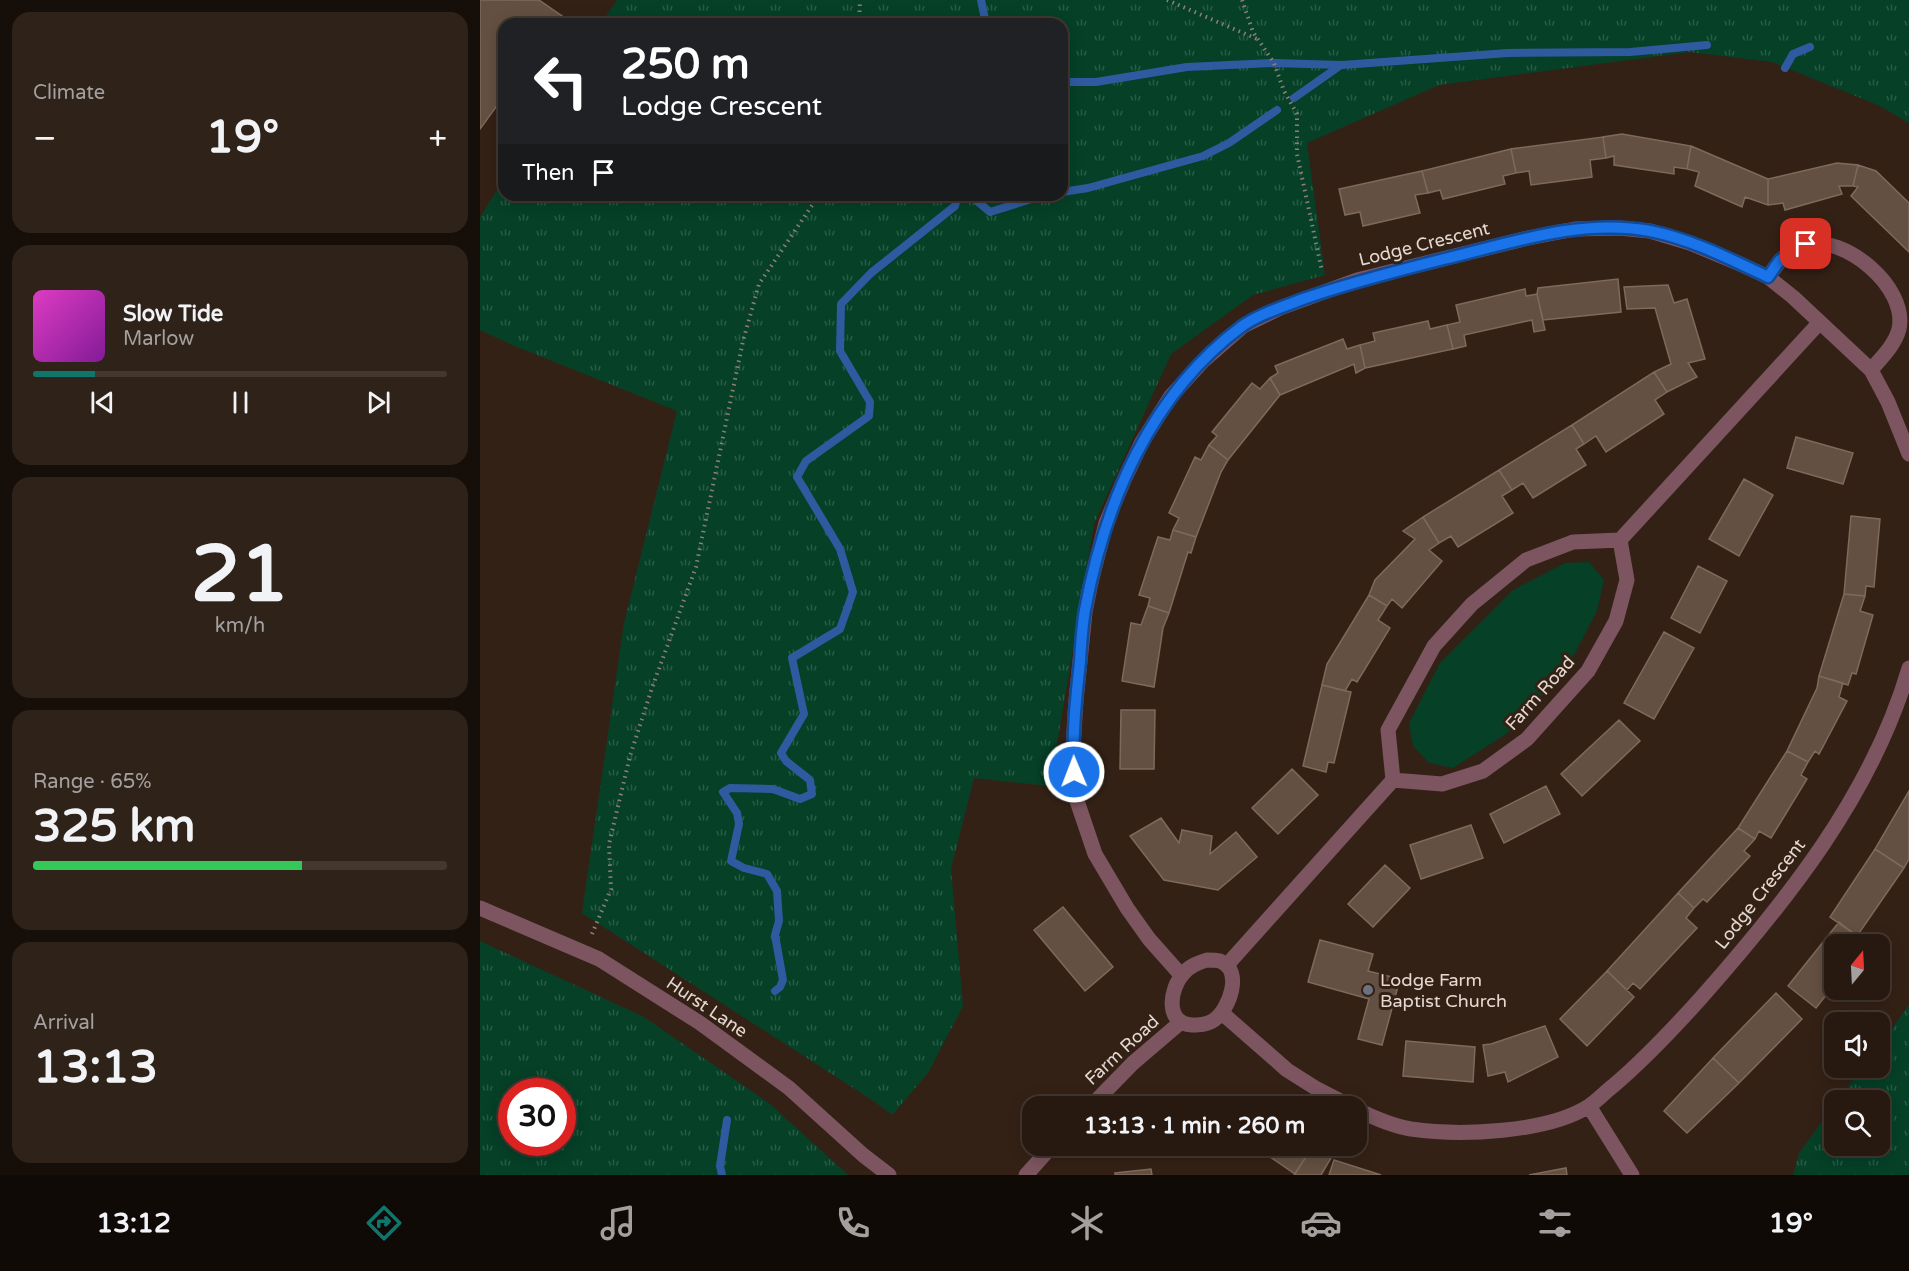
<!DOCTYPE html>
<meta charset="utf-8">
<style>
:root{--surface:#271910;--page:#2f2219;--text:#f1f3f6;--muted:#a4a09f;--line:#433830;--accent:#0f766e}
body{margin:0;font-family:"Varela Round",sans-serif;background:var(--page);color:var(--text);height:100vh;display:flex;flex-direction:column;font-size:22px;white-space:nowrap}
*{box-sizing:border-box;margin:0}
p{font-size:20px;color:var(--muted)}
.icon{flex:none;width:33px;height:33px;fill:none;stroke:currentColor;stroke-width:2;stroke-linecap:round;stroke-linejoin:round}
.map{position:relative;flex:1;overflow:hidden}
.drawer{display:flex;flex-direction:column;gap:12px;padding:12px;background:#150e09;width:480px}
.drawer>*{flex:none}
.guide{position:absolute;left:18px;top:18px;width:570px;height:183px;border-radius:18px;box-shadow:0 3px 15px #0003,0 0 0 2px var(--line);background:#202124;color:#fff;overflow:hidden}
.needle{width:39px;rotate:18deg}
.tools{position:absolute;left:1344px;top:934px;display:grid;gap:12px}
.tools a{display:grid;place-items:center;width:66px;height:66px;border-radius:12px;background:var(--surface);box-shadow:0 3px 15px #0003,0 0 0 2px var(--line);font-size:30px}
.speed{position:absolute;left:18px;top:1078px;display:flex;gap:12px;font-size:30px;font-weight:700;text-align:center}
.speed>*{display:grid;place-content:center;width:78px;height:78px;border-radius:50%;background:var(--surface);box-shadow:0 3px 15px #0003,0 0 0 2px var(--line);line-height:1}
.speed .limit{border:9px solid #d22;background:#fff;color:#111}
.pin{position:absolute;display:grid;place-items:center;width:51px;height:51px;color:#fff;margin:-26px;border-radius:12px;box-shadow:0 3px 9px #0006}
.me{position:absolute;width:66px;margin:-33px;rotate:359deg;stroke-linejoin:round;filter:drop-shadow(0 0 4px #0008)}
.turn{display:flex;align-items:center;gap:21px;height:126px;padding:0 24px;font-size:27px}
.turn .icon{width:78px;height:78px;stroke-width:2.5}
.turn b{display:block;font-size:42px;line-height:51px}
.then{display:flex;align-items:center;height:57px;padding:0 24px;background:#0003;gap:12px;font-size:22px}
.big{font-size:45px;font-weight:700;line-height:1.1}
.drawer .widget{flex:1;display:flex;flex-direction:column;justify-content:center;gap:9px;min-width:0;padding:0 21px;border-radius:18px;background:var(--page)}
.drawer .dial{align-items:center;gap:0}
.dial b{font-size:78px;line-height:1}
.song{display:flex;align-items:center;gap:18px}
.cover{width:72px;height:72px;border-radius:9px;background:linear-gradient(135deg,hsl(310 70% 55%),hsl(290 70% 35%))}
.played{height:6px;border-radius:3px;background:linear-gradient(90deg,var(--accent) 15%,var(--line) 15%)}
.keys{display:flex;justify-content:space-around;direction:ltr}
.heat{display:flex;justify-content:space-between;align-items:center;font-size:33px;direction:ltr}
.charge{height:9px;border-radius:4px;background:linear-gradient(90deg,#34c759 65%,var(--line) 0)}
.trip{position:absolute;left:542px;top:1096px;width:345px;height:60px;border-radius:18px;background:var(--surface);box-shadow:0 3px 15px #0003,0 0 0 2px var(--line);font-weight:700;line-height:60px;text-align:center}
.tabs{display:flex;height:96px;justify-content:space-around;align-items:center;background:#100a06;color:var(--muted)}
.tabs .icon{width:42px;height:42px}
.tabs .on{color:var(--accent)}
.tabs b{font-size:27px;color:var(--text)}
main{display:flex;flex:1;min-height:0}
.map>svg:first-child{display:block}
</style>
<main>
<section class="drawer">
<div class="widget"><p>Climate</p>
<div class="heat"><a>−</a><b class="big">19°</b><a>+</a></div>
</div>
<div class="widget">
<div class="song"><i class="cover"></i><div><b>Slow Tide</b><p>Marlow</p></div></div>
<div class="played"></div>
<div class="keys"><svg class="icon" aria-label="previous" viewBox="0 0 24 24"><path d="M18 5L8 12l10 7zM5 5v14"/></svg><svg class="icon" aria-label="pause" viewBox="0 0 24 24"><path d="M8 5v14M16 5v14"/></svg><svg class="icon" aria-label="next" viewBox="0 0 24 24"><path d="M6 5l10 7-10 7zM19 5v14"/></svg></div>
</div>
<div class="widget dial"><b>21</b><p>km/h</p></div>
<div class="widget"><p>Range · 65%</p><b class="big">325 km</b><div class="charge"></div></div>
<div class="widget"><p>Arrival</p><b class="big">13:13</b></div>
</section>
<div class="map">
<svg width="1429" height="1175" viewBox="0 0 1429 1175">
<defs>
<pattern id="park-tufts" width="24" height="20" patternUnits="userSpaceOnUse" patternTransform="scale(1.5)"><rect width="24" height="20" fill="#054027"/><path d="M3 7l-1-3M5 7V3M7 7l1-3M15 17l-1-3M17 17v-4M19 17l1-3" fill="none" stroke="#295b45"/></pattern>
</defs>
<rect width="100%" height="100%" fill="#342116"/>
<path fill="#054027" d="M1109,562L1124,580L1117,611L1086,670L1029,732L973,768L949,763L933,746L929,723L960,663L1033,590L1085,563Z"/>
<path fill="url(#park-tufts)" fill-rule="evenodd" d="M137,0H1429V123L1398,105L1292,62L1210,52L959,85L827,143L845,275L773,295L691,354L614,524L570,786L494,778L471,869L483,1006L448,1073L412,1115L395,1102L102,913L144,623L197,411L32,345L0,330V217L24,179V195H582V24H121Z
M0,941L164,1017L290,1104L368,1175H0ZM32,1092H82V1143H32Z
M1429,1005V1175H1313L1319,1153L1354,1105V1146H1400V1101H1357L1382,1068H1400V1045Z"/>
<g fill="none" stroke-linecap="round" stroke-linejoin="round">
<path stroke="#305a9f" stroke-width="8" d="M501,0L506,24
M1305,68L1313,54L1330,47
M582,82H616L707,67L794,63L862,65L1028,53L1150,52L1227,45
M814,98L861,65
M582,192L608,188L723,156L749,143L797,110
M490,195L510,212L564,195
M295,991L300,987L303,980L295,935L299,921L297,891L287,874L264,868L251,861L259,824L257,813L243,792L250,788L293,789L320,799L332,794L330,780L306,761L301,753L324,714L312,658L360,629L373,592L360,549L317,477L326,461L389,416L390,402L360,351L361,304L391,273L475,206L478,195
M242,1175L240,1166L247,1120"/>
</g>
<path fill="#635042" stroke="#7e6a5b" stroke-width="1.5" d="M0,0H59L82,16L76,24H24V96L0,129Z
M1142,134L1211,146L1207,169L1194,167V174L1134,165V156L1126,158L1123,137Z
M1123,137L1126,158L1110,160L1112,177L1051,185L1049,171L1036,173L1031,149Z
M1211,146L1288,179V205L1265,197L1262,207L1215,186L1219,172L1207,169Z
M1031,149L1036,173L1023,176L1025,184L963,199L960,190L948,193L942,171Z
M1357,163L1378,165L1373,186H1359L1362,194L1305,210L1303,203L1288,205V179Z
M1378,165L1396,171L1429,203V252L1371,196L1378,187L1373,186Z
M942,171L948,193L935,195L940,213L883,226L880,212L865,215L859,189Z
M1138,279L1141,312L1063,320L1057,294L1058,288Z
M1188,285L1194,303L1207,299L1225,359L1208,363L1217,377L1187,392L1174,372L1191,364L1175,308L1147,309L1144,287Z
M1045,289L1046,296L1057,294L1065,330L1054,332L1052,320L984,335L986,346L973,349L967,325L980,322L976,305Z
M948,321L950,329L967,325L973,349L885,368L880,345L895,341L893,333Z
M863,339L867,349L880,345L885,368L876,373L874,364L800,395L790,378L798,373L795,366Z
M1174,372L1187,392L1175,400L1184,414L1126,452L1116,436L1104,444L1092,425Z
M790,378L800,395L748,460L729,445L737,436L732,432L772,383L780,389Z
M1092,425L1104,444L1096,449L1106,465L1053,498L1043,483L1032,490L1019,470Z
M1316,437L1373,453L1363,484L1307,468Z
M729,445L748,460L741,472L716,537L693,530L699,518L689,513L715,457L721,460Z
M1019,470L1032,490L1022,496L1033,513L978,547L971,536L959,543L943,517Z
M1264,479L1293,495L1259,556L1229,539Z
M1371,516L1400,519L1394,587L1386,586L1385,596L1364,594Z
M943,517L959,543L949,550L962,561L922,608L912,599L907,606L889,595L895,580L935,539L923,531Z
M693,530L716,537L711,553L708,552L689,613L668,606L670,598L659,595L678,537L690,540Z
M1218,566L1247,581L1220,633L1191,618Z
M1364,594L1385,596L1380,611L1393,615L1376,674L1372,673L1368,685L1339,676Z
M889,595L907,606L898,620L910,628L877,682L872,679L865,691L842,685L847,664Z
M668,606L689,613L683,628L674,687L642,681L651,623L661,625Z
M1184,632L1214,648L1174,719L1144,703Z
M1339,676L1363,683L1359,697L1367,701L1339,754L1335,751L1328,762L1307,751L1337,688Z
M842,685L871,692L854,763L848,762L846,772L823,766Z
M641,710H675L674,769H640Z
M1139,720L1160,741L1102,796L1081,774Z
M1307,751L1328,762L1321,775L1327,779L1291,838L1279,831L1275,839L1258,828Z
M812,769L838,795L798,834L772,808Z
M1066,786L1080,814L1024,843L1010,814Z
M1429,791V859L1424,868L1395,849Z
M681,818L699,843L702,830L732,836L730,854L756,832L777,857L738,890L684,880L650,836Z
M991,825L1003,858L941,879L930,845Z
M1258,828L1275,839L1264,851L1270,856L1227,902L1223,899L1214,908L1198,893Z
M1395,849L1424,868L1377,936L1350,917Z
M905,865L930,888L893,927L868,904Z
M1198,893L1214,908L1206,918L1217,928L1160,989L1153,983L1147,990L1127,971Z
M583,907L633,967L605,991L554,930Z
M1359,922L1387,944L1354,945V985L1336,1008L1308,986Z
M840,940L893,954L888,971L920,979L902,1045L878,1039L889,999L828,982Z
M1127,971L1154,997L1107,1046L1080,1019Z
M1296,993L1322,1019L1259,1083L1233,1058Z
M1065,1026L1078,1057L1028,1082L1025,1072L1008,1076L1003,1045L1011,1044Z
M926,1041L995,1047L993,1082L923,1076Z
M1233,1058L1259,1083L1207,1133L1184,1111Z
M744,1102V1107H685V1103Z
M774,1146H833L815,1174Z
M833,1146L851,1158L841,1175H814Z
M854,1160L901,1175H849Z
M1086,1168L1087,1175H1049Z
M671,1169L672,1175H635V1173Z"/>
<g fill="none" stroke-linecap="round" stroke-linejoin="round">
<path stroke="#8f7f76" stroke-width="4" stroke-dasharray="1.5 4.5" stroke-linecap="butt" d="M687,0L777,39
M762,0L773,32L794,63L804,91L817,114V154L842,271
M379,24L380,0
M112,934L131,889L129,844L150,756L172,688L216,567L263,341L279,284L339,195"/>
<path stroke="#7c5560" stroke-width="15" d="M1288,277C1297,264 1309,248 1325,244C1365,235 1428,287 1419,329C1415,345 1401,358 1391,370
M913,780L962,784L1003,771L1047,739L1108,671L1136,621L1147,580L1140,540
M727,960C731,960 736,960 740,961C764,970 749,1010 734,1020C727,1025 719,1025 712,1025C684,1024 690,988 703,974C709,966 718,963 727,960Z
M747,965L913,780L908,730L954,646L992,604L1046,560L1093,542L1140,540L1340,322
M701,975L669,939L647,908L615,854L595,795L593,748L596,700L605,612L611,582L626,523L644,480L662,442L691,396L724,360L763,326L800,308L877,280L1048,238L1095,229L1139,228L1170,231L1210,243L1258,263L1288,277L1313,297L1391,370L1408,402L1429,454
M742,1013L807,1070L837,1089L872,1107
M1109,1106L1152,1175
M610,1107L653,1063L701,1022
M876,1109C892,1117 913,1126 931,1129C980,1136 1067,1133 1109,1106C1118,1100 1125,1092 1133,1086C1165,1059 1192,1030 1220,999C1306,902 1392,795 1429,668
M546,1175L572,1146"/>
<path stroke="#7c5560" stroke-width="15" d="M0,908L119,959L220,1023L309,1088L383,1155L409,1175"/>
</g>
<g fill="none" stroke-linecap="round" stroke-linejoin="round">
<defs>
<path id="route" d="M594,772C592,735 596,698 600,662C601,644 602,627 605,610C625,502 671,394 761,327C779,314 803,307 823,299C869,283 916,271 964,259C1031,243 1101,218 1170,231C1211,239 1250,259 1288,277L1300,260L1326,244"/>
</defs>
<use href="#route" stroke="#114b97" stroke-width="15"/>
<use href="#route" stroke="#1a73e8" stroke-width="10"/>
</g>
<circle fill="#6b7280" stroke="#342116" stroke-width="2" cx="888" cy="990" r="6"/>
<g text-anchor="middle" stroke-width="6" stroke-linejoin="round" paint-order="stroke">
<g font-size="18" fill="#e5d9d1" stroke="#342116">
<text transform="translate(944 244) rotate(-14)" y="6">Lodge Crescent</text>
<text transform="translate(1060 693) rotate(-48)" y="6">Farm Road</text>
<text transform="translate(1280 894) rotate(-52)" y="6">Lodge Crescent</text>
<text transform="translate(227 1007) rotate(34)" y="6">Hurst Lane</text>
<text transform="translate(642 1050) rotate(-43)" y="6">Farm Road</text>
</g>
<g font-size="18" fill="#e5d9d1" stroke="#342116" text-anchor="start">
<text x="900" y="986">Lodge Farm<tspan x="900" dy="21">Baptist Church</tspan></text>
</g>
</g>
</svg>
<div class="tools">
<a><svg class="needle" viewBox="-14 -14 28 28"><path d="M0-13l5 13h-10z" fill="#e53935"/><path d="M0 13l5-13h-10z" fill="#a4a09f"/></svg></a>
<a><svg class="icon" aria-label="sound" viewBox="0 0 24 24"><path d="M4 9h4l5-4v14l-5-4H4zM17 9q2 3 0 6"/></svg></a>
<a><svg class="icon" aria-label="search" viewBox="0 0 24 24"><circle cx="10" cy="10" r="6"/><path d="M15 15l6 6"/></svg></a>
</div>
<div class="speed"><div class="limit">30</div></div>
<div class="pin" style="left:1326px;top:244px;background:#d93025"><svg class="icon" aria-label="arrive" viewBox="0 0 24 24"><path d="M6 21V4h12l-3 4 3 4H6"/></svg></div>
<svg class="me" style="left:594px;top:772px" viewBox="-20 -20 40 40"><circle r="17" fill="#1a73e8" stroke="#fff" stroke-width="3"/><path d="M0-11L8 9 0 5-8 9z" fill="#fff"/></svg>
<div class="trip">13:13 · 1 min · 260 m</div>
<div class="guide">
<div class="turn"><svg class="icon" aria-label="left" viewBox="0 0 24 24"><path d="M17 20v-9H6M10 6l-5 5 5 5"/></svg><div><b>250 m</b>Lodge Crescent</div></div>
<div class="then">Then<svg class="icon" aria-label="arrive" viewBox="0 0 24 24"><path d="M6 21V4h12l-3 4 3 4H6"/></svg></div>
</div>
</div>
</main>
<nav class="tabs">
<b>13:12</b>
<svg class="icon on" aria-label="directions" viewBox="0 0 24 24"><path d="M12 3l9 9-9 9-9-9zM9 14v-3h6M13 9l2 2-2 2"/></svg>
<svg class="icon" aria-label="music" viewBox="0 0 24 24"><path d="M9 18V5l10-2v13"/><circle cx="6" cy="18" r="3"/><circle cx="16" cy="16" r="3"/></svg>
<svg class="icon" aria-label="phone" viewBox="0 0 24 24"><path d="M5 4h4l2 5-3 2q2 4 5 5l2-3 5 2v4C11 20 4 13 5 4z"/></svg>
<svg class="icon" aria-label="climate" viewBox="0 0 24 24"><path d="M12 3v18M4 7l16 10M4 17L20 7"/></svg>
<svg class="icon" aria-label="car" viewBox="0 0 24 24"><path d="M5 17H2v-5l4-1 3-4h7l3 4 3 1v5h-3M9 17h6M6 11h13"/><circle cx="7" cy="17" r="2"/><circle cx="17" cy="17" r="2"/></svg>
<svg class="icon" aria-label="filters" viewBox="0 0 24 24"><path d="M4 7h16M4 17h16"/><circle cx="9" cy="7" r="2"/><circle cx="15" cy="17" r="2"/></svg>
<b>19°</b>
</nav>
